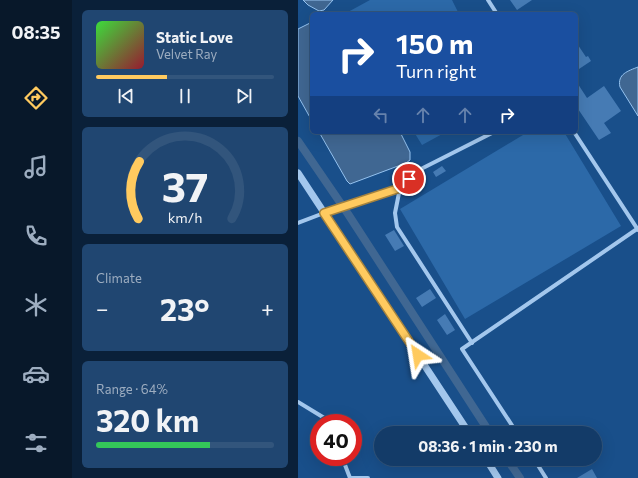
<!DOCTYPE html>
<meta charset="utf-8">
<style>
:root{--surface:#133b68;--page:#204671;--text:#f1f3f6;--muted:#9dadc0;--line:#32557c;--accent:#ffca5f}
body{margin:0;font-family:Commissioner,sans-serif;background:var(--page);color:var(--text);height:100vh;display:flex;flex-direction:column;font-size:15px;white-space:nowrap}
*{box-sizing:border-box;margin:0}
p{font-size:13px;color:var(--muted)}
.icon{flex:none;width:22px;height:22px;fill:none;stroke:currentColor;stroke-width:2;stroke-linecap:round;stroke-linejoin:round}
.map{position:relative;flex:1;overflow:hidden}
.panel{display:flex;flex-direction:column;gap:10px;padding:10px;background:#0a2039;width:226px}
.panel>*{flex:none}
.hud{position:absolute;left:12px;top:12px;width:268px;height:122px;border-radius:6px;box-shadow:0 4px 16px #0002,0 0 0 1px var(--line);background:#1a4fa0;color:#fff;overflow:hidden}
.speed{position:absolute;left:12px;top:414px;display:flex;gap:8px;font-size:20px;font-weight:700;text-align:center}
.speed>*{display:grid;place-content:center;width:52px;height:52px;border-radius:50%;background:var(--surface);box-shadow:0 4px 16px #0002,0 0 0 1px var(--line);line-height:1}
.speed .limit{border:6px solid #d22;background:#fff;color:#111}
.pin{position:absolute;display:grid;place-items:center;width:34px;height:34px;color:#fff;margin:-17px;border:2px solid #fff;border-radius:50%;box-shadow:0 1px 4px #0007}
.me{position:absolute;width:44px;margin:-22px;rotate:327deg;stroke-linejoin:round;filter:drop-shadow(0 0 3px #0008)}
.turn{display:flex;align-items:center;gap:14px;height:84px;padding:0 20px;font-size:18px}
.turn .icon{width:52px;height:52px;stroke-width:2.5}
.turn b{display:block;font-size:28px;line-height:34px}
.lanes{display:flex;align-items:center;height:38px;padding:0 20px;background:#0003;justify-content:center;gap:20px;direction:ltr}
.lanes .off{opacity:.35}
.big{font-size:30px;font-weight:700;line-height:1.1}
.panel .widget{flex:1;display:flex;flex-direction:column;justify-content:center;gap:6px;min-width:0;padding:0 14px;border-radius:6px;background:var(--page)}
.panel .dial{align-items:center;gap:0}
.dial svg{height:104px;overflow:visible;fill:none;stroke:var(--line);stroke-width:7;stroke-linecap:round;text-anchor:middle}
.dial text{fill:var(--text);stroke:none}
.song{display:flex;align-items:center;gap:12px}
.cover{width:48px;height:48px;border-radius:6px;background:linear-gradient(135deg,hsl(120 70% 55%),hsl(350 70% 35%))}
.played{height:4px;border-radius:2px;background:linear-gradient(90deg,var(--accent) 40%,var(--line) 40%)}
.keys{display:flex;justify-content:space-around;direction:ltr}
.heat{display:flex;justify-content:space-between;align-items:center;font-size:22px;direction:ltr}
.charge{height:6px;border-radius:3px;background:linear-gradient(90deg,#34c759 64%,var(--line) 0)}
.trip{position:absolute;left:76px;top:426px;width:228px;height:40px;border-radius:20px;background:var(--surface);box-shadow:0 4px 16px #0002,0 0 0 1px var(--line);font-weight:700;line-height:40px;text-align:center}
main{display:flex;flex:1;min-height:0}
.menu{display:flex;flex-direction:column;width:72px;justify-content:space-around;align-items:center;background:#08182a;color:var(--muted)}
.menu .icon{width:28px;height:28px}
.menu .on{color:var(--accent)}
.menu b{font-size:18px;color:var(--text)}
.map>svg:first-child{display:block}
</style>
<main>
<nav class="menu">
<b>08:35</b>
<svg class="icon on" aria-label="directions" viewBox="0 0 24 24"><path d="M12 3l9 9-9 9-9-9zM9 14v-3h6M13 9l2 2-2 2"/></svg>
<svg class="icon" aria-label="music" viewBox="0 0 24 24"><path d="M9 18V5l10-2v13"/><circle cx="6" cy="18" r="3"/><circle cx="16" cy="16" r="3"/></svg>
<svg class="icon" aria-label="phone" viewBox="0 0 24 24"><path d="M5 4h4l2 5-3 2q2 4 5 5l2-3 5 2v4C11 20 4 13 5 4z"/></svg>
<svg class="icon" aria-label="climate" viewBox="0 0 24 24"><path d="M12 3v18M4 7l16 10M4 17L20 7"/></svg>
<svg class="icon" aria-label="car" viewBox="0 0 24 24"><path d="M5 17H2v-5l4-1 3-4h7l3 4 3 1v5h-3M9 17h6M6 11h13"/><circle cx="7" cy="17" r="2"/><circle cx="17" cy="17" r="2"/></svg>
<svg class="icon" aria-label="filters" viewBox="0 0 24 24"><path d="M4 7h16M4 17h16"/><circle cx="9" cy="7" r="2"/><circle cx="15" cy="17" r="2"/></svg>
</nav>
<section class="panel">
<div class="widget">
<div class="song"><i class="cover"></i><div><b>Static Love</b><p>Velvet Ray</p></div></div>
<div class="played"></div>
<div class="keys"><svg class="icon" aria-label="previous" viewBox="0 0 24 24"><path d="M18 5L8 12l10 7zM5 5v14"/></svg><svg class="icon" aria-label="pause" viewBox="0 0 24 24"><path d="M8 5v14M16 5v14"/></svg><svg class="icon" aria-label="next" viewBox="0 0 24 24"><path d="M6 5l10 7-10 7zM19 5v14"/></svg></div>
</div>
<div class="widget dial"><svg viewBox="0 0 100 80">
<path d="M14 69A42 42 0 1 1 86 69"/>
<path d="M14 69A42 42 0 0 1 15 25" stroke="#ffca5f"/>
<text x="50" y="56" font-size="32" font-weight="700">37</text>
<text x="50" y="72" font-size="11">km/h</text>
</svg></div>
<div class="widget"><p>Climate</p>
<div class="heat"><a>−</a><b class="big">23°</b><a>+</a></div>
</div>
<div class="widget"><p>Range · 64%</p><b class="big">320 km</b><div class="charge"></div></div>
</section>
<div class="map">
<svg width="340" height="478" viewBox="0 0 340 478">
<rect width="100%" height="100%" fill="#194f8a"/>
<path fill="#2c69a8" d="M72,0H154L161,14H51L50,12Z
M116,132H148L124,145Z
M230,132H266L323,226L167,319L102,209Z"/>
<path fill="#406792" stroke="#95c3f0" d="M5,0H35L26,10L21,11L10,5Z
M14,22V121L0,96V29Z
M340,67V116L322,87C319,74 330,71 340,67Z
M21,132H102L112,152V160L108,163L52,184L49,181Z"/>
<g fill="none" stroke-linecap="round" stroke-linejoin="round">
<path stroke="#406792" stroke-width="8" d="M0,141L50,214L192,433
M209,459L222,478"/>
</g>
<path fill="#467bb4" d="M212,0H234L219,10Z
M278,42L288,57L290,56L293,61L278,71Z
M278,81L289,98L306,86L323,111L306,123L313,133L301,140L278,106Z
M144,166L148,171L138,177L135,172Z
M96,230L106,246L97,251L87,235Z
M132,289L138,298L124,307L118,298Z
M147,314L157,330L149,335L139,320Z
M294,469L299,478H279Z"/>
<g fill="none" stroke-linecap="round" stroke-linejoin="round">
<path stroke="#a3c7ed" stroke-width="4" d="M190,0L199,14
M276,132L340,230
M0,223L26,213L102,188
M174,343L99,227L97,213L102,188L121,170L196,132
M0,402L28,419L30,423
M219,433L164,349L339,229
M44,457L52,478H70
M236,459L248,478"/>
<path stroke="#a3c7ed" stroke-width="7" d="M0,173L171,433
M188,459L200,478"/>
</g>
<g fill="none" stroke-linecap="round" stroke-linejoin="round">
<defs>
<path id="route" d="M111,179L102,188L26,213L120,355"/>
</defs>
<use href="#route" stroke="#a6833e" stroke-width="10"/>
<use href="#route" stroke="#ffca5f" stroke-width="7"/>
</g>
</svg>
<div class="speed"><div class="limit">40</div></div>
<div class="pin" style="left:111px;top:179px;background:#d93025"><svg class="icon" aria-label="arrive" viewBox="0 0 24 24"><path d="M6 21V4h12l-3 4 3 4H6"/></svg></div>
<svg class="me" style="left:120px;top:355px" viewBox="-20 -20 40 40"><path d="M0-17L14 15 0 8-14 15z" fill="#ffca5f" stroke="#fff" stroke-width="4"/></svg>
<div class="trip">08:36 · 1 min · 230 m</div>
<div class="hud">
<div class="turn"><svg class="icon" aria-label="right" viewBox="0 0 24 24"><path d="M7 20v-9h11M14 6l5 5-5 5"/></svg><div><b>150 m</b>Turn right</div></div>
<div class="lanes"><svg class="icon off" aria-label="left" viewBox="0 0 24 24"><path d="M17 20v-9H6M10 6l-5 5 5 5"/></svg><svg class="icon off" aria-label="ahead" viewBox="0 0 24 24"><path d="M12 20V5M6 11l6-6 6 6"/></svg><svg class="icon off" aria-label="ahead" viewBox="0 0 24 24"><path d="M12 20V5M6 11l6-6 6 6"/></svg><svg class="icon" aria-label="right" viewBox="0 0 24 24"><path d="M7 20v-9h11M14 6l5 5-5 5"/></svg></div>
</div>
</div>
</main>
